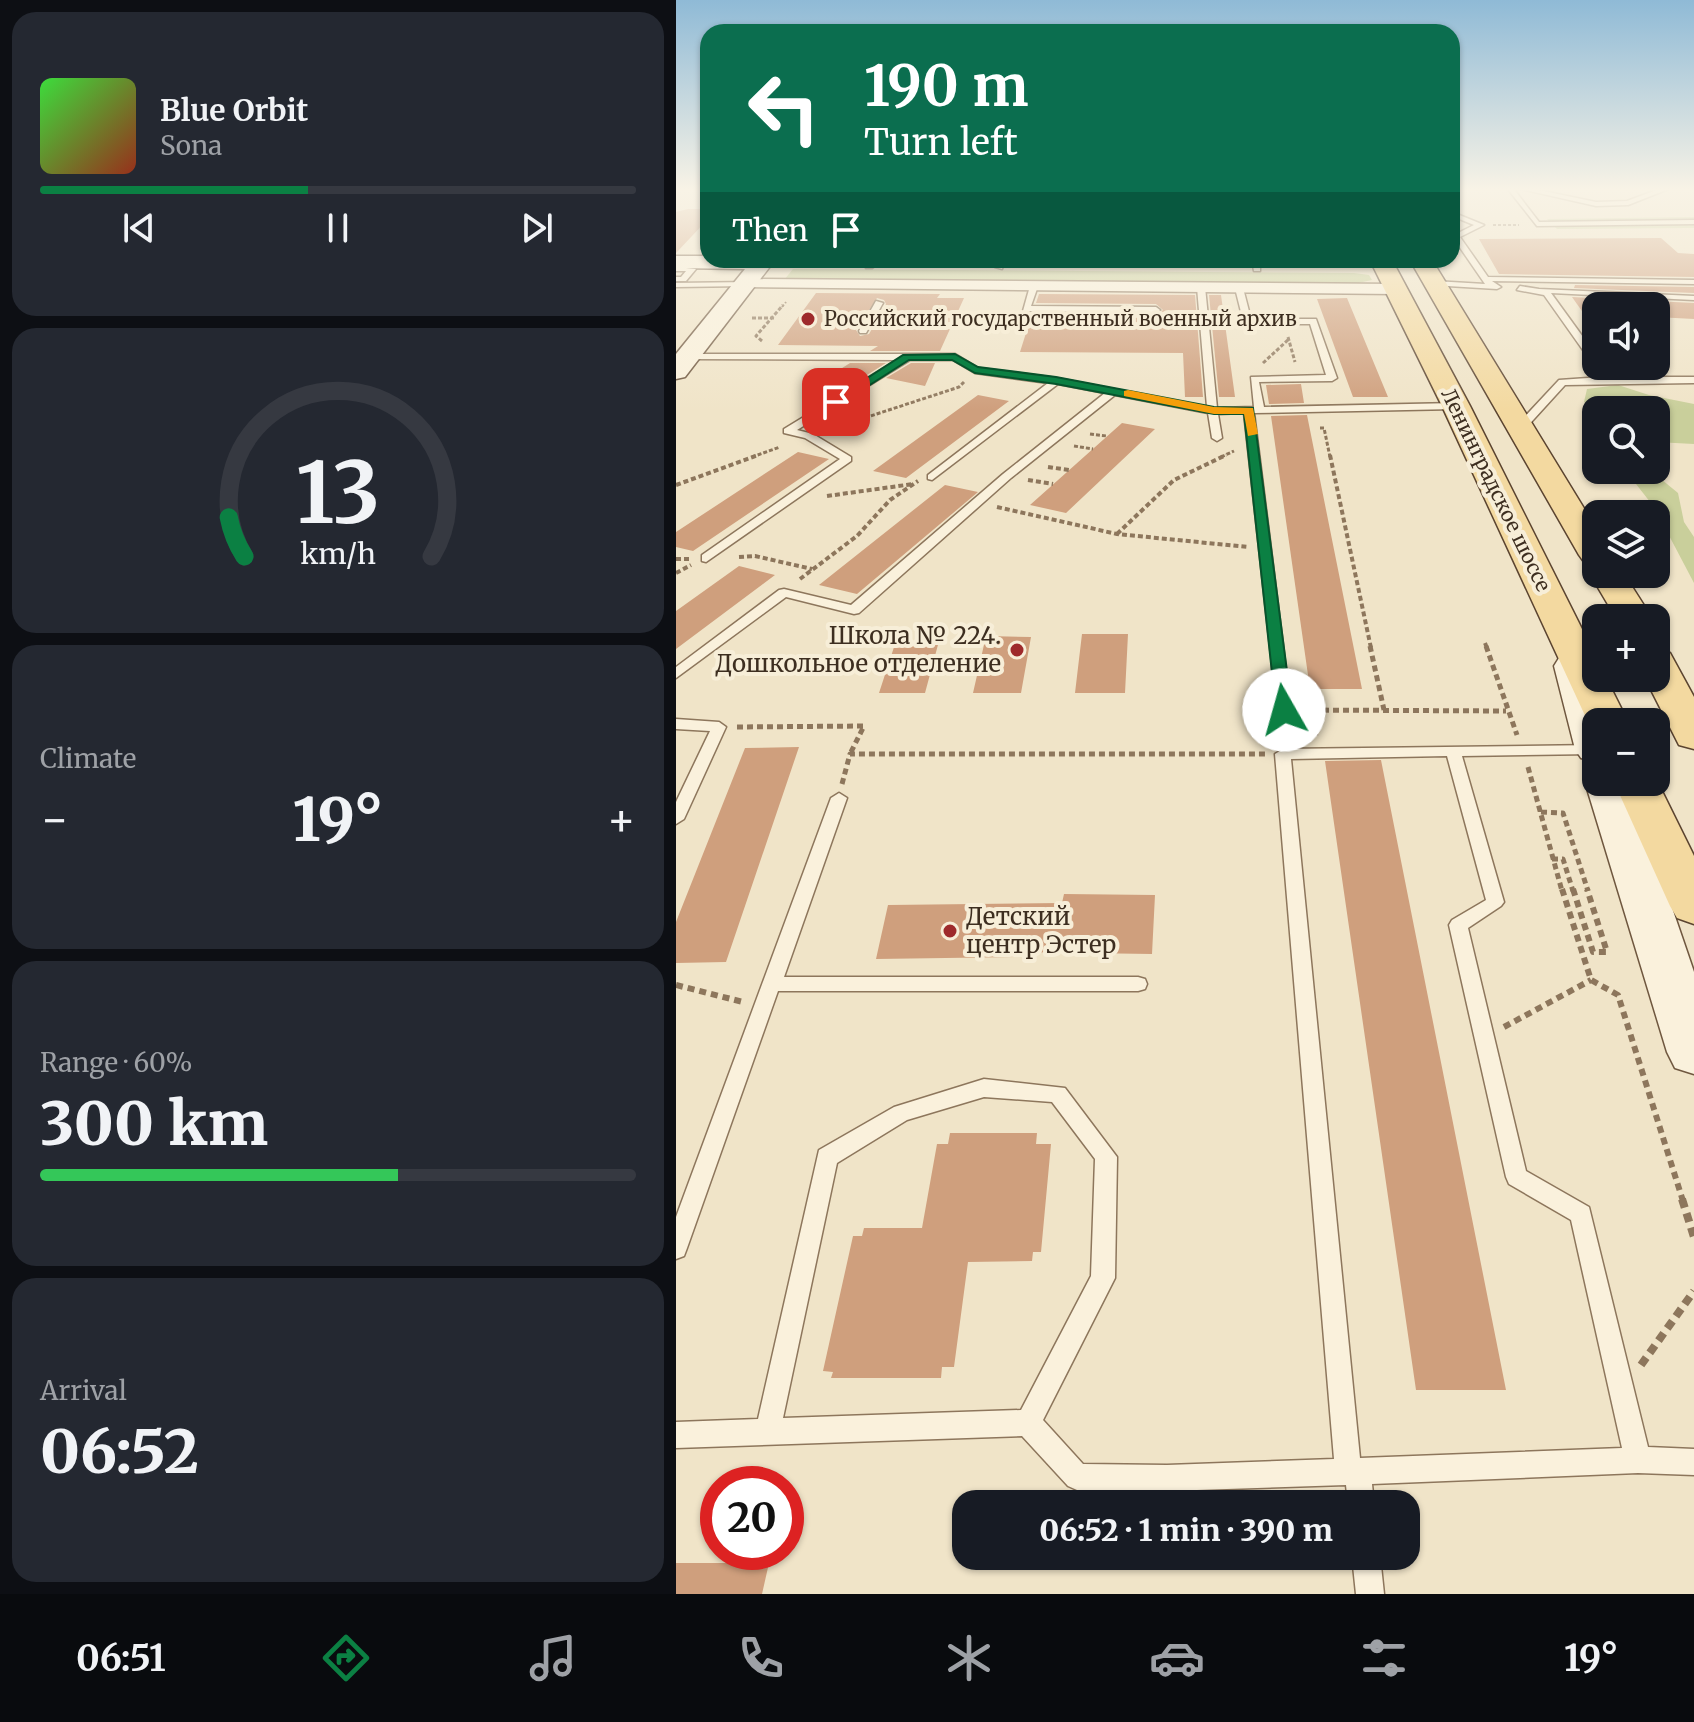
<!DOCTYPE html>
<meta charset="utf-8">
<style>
:root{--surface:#171b24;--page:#242831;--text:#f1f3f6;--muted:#9ea1a6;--line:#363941;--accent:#0b8043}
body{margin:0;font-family:Merriweather,serif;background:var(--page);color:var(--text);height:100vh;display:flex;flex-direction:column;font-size:30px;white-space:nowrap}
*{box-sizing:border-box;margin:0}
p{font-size:26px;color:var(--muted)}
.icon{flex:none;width:44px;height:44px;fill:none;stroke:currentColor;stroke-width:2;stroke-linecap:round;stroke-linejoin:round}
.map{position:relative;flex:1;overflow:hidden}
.panel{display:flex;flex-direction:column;gap:12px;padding:12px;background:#0d0f14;width:676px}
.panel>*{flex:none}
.banner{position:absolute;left:24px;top:24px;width:760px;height:244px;border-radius:24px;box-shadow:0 2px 6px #0004;background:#0b6e4f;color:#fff;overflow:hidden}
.buttons{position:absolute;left:906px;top:292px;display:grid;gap:16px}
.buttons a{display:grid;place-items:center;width:88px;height:88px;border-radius:16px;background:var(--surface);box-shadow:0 2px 6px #0004;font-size:40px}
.speed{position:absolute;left:24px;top:1466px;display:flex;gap:16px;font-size:40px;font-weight:700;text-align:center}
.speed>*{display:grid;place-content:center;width:104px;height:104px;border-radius:50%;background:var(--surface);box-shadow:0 2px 6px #0004;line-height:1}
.speed .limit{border:12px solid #d22;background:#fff;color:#111}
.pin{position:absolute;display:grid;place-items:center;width:68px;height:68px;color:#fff;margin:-34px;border-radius:16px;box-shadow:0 4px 12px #0006}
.me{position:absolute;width:88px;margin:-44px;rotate:353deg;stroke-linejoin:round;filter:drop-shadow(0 0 6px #0008)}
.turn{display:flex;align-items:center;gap:28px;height:168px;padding:0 32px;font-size:36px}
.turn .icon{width:104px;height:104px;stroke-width:2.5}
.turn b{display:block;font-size:56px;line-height:68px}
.then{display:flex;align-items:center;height:76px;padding:0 32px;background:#0003;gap:16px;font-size:30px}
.big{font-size:60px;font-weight:800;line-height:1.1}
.panel .card{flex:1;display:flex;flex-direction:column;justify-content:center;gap:12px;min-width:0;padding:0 28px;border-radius:24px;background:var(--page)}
.panel .dial{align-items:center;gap:0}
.dial svg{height:208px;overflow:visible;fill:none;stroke:var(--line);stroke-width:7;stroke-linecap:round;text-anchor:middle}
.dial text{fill:var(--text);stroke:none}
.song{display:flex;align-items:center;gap:24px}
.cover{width:96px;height:96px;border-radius:12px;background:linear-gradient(135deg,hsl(120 70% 55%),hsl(10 70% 35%))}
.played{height:8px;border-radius:4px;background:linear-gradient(90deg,var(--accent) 45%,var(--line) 45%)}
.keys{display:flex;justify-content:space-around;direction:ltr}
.heat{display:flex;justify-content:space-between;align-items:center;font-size:44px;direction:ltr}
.charge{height:12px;border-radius:6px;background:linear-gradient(90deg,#34c759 60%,var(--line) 0)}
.trip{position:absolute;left:276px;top:1490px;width:468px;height:80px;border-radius:24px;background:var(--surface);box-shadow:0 2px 6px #0004;font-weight:800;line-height:80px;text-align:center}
.dock{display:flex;height:128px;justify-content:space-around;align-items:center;background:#090b0e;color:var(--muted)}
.dock .icon{width:56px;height:56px}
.dock .on{color:var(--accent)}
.dock b{font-size:36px;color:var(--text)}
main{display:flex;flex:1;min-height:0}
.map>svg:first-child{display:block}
</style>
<main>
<section class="panel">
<div class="card">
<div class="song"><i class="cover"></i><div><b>Blue Orbit</b><p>Sona</p></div></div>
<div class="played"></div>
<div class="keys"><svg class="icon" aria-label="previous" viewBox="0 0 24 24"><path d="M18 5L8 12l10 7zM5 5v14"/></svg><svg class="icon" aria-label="pause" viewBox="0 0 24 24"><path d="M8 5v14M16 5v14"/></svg><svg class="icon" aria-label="next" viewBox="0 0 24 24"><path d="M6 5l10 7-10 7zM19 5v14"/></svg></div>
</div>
<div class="card dial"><svg viewBox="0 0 100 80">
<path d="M14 69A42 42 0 1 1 86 69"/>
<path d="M14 69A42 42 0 0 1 8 54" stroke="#0b8043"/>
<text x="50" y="56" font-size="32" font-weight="700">13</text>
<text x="50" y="72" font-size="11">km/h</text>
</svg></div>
<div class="card"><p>Climate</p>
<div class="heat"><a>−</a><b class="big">19°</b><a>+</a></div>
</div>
<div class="card"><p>Range · 60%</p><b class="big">300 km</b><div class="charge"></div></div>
<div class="card"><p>Arrival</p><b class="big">06:52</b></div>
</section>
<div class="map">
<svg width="1018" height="1594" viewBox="0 0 1018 1594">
<rect width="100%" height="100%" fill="#f0e4c8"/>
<path fill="#c9cf9b" d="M1018,217V228L881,229L871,219Z
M117,269L678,273L693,275L696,280L682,283L108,280Z
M942,385L973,395L1018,404V444L980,442V410L920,412L908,402L911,389Z
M949,470H974L1002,493L1008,522L1018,537V583L978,507Z"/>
<path fill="#cf9f7d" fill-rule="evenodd" d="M12,209H32V219L0,253V212Z
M985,238L1002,253L1018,254V277L823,274L803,239Z
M899,285L1018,287V293L898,288Z
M140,293L264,294L261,298H288L264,351H194L202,346L102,345ZM201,298L208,300L210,304L193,334L184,336L180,330Z
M363,294L519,295L527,397H509L507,353L344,352L356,314L480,316L487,310L480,304L360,303Z
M533,295H545L559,397H543Z
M896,297L1018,303V319L980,317V306H920V331Z
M671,298L712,397H677L641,299Z
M174,363H210L191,375L163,370Z
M235,363H259L249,386L210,378Z
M625,384L628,403L593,404L590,385Z
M302,395L333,401L230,478L197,471Z
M631,415L686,689H634L595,416Z
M446,423L479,429L390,513L354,505Z
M122,452L153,459L17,551L0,547V532Z
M269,485L302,492L181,594L143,585Z
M63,566L99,575L0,649V611Z
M406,634H452L449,693H399Z
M310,636L355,637L345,693H297Z
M220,641H263L249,693H203Z
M123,747L50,962L0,963V922L69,748Z
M705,760L830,1390H740L649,761Z
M388,894L479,895L476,954L340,952L339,957L200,959L212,905L386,903Z
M274,1133H361L360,1144H375L365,1252H357L356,1261L292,1262L278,1367H266L265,1378H155L157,1372L147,1371L177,1236H186L188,1228H246L261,1144H272Z
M0,1563H93L86,1594H0Z"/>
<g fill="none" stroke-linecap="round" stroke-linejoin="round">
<defs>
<path id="lane" d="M831,188H837L863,222L1018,220V224L861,226Z
M840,188H853L920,202L951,201L986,188H995L952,205L920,206Z
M776,212L808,225L784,237L812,277L1018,280V284L816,281L825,287L821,289L755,285L758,281L809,284L776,236L798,225L776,216Z
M198,260H207L196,268H190V264Z
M321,260H329L326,269L319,267Z
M576,260H584V271H578Z
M0,267L20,269L10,281H0V277H5L10,271H0Z
M74,282L71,286L0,287V283Z
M358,284L362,286L355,306L480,307L484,310L480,313L347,311L354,286Z
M525,285L529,287L541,408L578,407L575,377L650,375L634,324H568L559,288L563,286L567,288L575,319H640L661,378L656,381L583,382L588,407L780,403L785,406L780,409L578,413L615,710L613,713L608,714L601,710L568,413L542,414L546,438L541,441L536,438L532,413L439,395L335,478L183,613L178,614L110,597L0,678V667L103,590L108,589L175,605L327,474L429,393L382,384L256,480L252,479V475L372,383L299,373L277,360H234L121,430L137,434L175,457V461L30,562L26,561V555L164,459L129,438L108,433V429L221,360L12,359L9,358V354H279L302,368L380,378L531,407L521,287Z
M844,286L863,289L1018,296V300L875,293L920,355V366H928L936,377H1018V383L889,385L848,430H840V426L883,380L926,377L868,295L841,290Z
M200,301L207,303L190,333H184L183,331Z
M0,719L43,722L50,727L8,819L0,824V802L34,731L0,729Z
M920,745L918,754L786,756L828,902L825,906L792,928L850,1171L913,1207L972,1447L1018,1449V1475L962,1473L696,1484L698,1504H672L670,1485L491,1491L401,1490L392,1486L346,1436L0,1448V1422L82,1419L143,1150L218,1107L308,1079L389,1088L441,1157L439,1278L367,1420L407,1464L491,1465L658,1459L599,754L607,749ZM771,756L810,900L776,920L773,925L830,1177L833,1184L895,1220L946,1448L684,1458L615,759ZM308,1097L376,1102L419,1159L415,1276L345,1410L107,1418L161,1163L231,1120Z
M163,793L171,798L108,977H462L469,979L471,984L469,989L462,991H102L11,1248L8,1256L0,1259V1217L155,798Z
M676,1556H704L708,1594H680Z"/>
<path id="street" d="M71,279L720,284L728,289L720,294L66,287L63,284Z"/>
<path id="secondary" d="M0,256H32V260H99L9,377L0,379V354L69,269L0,268Z
M897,654L911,658L916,666L933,722H920V762L905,758L899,749L878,666L883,658Z
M920,771V782H953L1018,972V1074L999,1068L991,1052L909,782Z"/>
<path id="primary" d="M694,260H716L794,406L920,657V678H930L952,722H920V731L912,722L766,406Z
M734,260H756L920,528V565L908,562L903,555Z
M920,566V574H948L976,618H940L914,574Z
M980,650L994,653L1018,697V749L1003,745L969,678H980Z
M980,779L1018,856V924L1001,918L994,906L938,782H980Z"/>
</defs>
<use href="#lane" stroke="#8d765c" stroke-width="3"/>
<use href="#street" stroke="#8d765c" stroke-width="3"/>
<use href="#secondary" stroke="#6f573f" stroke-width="3"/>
<use href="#primary" stroke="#5b4430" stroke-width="3"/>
<path stroke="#8d765c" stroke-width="2" stroke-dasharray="3 2" stroke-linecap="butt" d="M817,225H843
M113,260L180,261
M218,261L308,262
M338,262L564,264
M594,264L665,265
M106,307L110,302"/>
<path stroke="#8d765c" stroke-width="3" stroke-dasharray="4 2" stroke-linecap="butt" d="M76,318H100
M612,337L619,362
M86,341L80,336L107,305
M587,363L613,339
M644,428H648L654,457
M155,429L283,387L288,382
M414,434L431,436
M398,446L417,449
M76,457L104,447
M545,457L558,451"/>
<path stroke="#8d765c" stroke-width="4" stroke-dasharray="5 3" stroke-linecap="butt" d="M654,455L695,648
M372,467L393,470
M352,480L377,484
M0,485L82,455
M151,496L237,484
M321,507L441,534L572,547
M441,534L498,480L550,455
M63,557L79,556L136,569
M0,559H13
M0,573L15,565
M124,579L181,536L214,500L242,481
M809,643L811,648"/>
<path stroke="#8d765c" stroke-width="5" stroke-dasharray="6 4" stroke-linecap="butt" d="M694,646L708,710
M810,646L841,735
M627,710L830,711
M636,710L640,737
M61,727L188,726L174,754
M852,767L886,891
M166,784L174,754H590
M865,812L887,813L912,891
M876,859H887L897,891"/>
<path stroke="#8d765c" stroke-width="6" stroke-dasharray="7 5" stroke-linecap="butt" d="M886,889L915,980L942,995L1007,1201
M897,889L917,952H931L911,889
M0,985L67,1002
M828,1027L915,980"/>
<path stroke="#8d765c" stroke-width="8" stroke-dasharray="9 6" stroke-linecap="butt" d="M1006,1199L1018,1237
M965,1365L1018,1291"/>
<use href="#lane" fill="#faf1dc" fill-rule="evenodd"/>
<use href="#street" fill="#faf1dc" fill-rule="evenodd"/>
<use href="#secondary" fill="#faf1dc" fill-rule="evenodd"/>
<use href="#primary" fill="#f3d9a0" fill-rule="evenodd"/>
</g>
<linearGradient id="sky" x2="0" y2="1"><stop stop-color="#8fbad6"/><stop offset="0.46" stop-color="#f8f3e6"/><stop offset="1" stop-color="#f8f3e6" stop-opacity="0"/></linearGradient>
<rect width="1018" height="411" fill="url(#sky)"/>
<path fill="#0b8043" stroke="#07532c" stroke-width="2" d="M279,354L302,367L380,377L538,407L577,408L616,710L614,714H602L600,710L568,414H538L380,384L299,373L276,360H233L164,404L154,402L227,355Z"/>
<path fill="#f59e0b" d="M452,390L538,407L577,408L582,434L572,436L568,414H538L448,396V391Z"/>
<g fill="#9e2a2b" stroke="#f7eed8" stroke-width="3">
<circle cx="132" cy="319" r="8"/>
<circle cx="341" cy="650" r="8"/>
<circle cx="274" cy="931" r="8"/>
</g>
<g text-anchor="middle" stroke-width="8" stroke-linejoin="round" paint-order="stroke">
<g font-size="20" fill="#3d2e20" stroke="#f7eed8" text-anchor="start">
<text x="148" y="326">Российский государственный военный архив</text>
</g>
<g font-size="20" fill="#3d2e20" stroke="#f7eed8">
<text transform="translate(820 490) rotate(64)" y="7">Ленинградское шоссе</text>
</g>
<g font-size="24" fill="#3d2e20" stroke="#f7eed8" text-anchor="end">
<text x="325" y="644">Школа № 224.<tspan x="325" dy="28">Дошкольное отделение</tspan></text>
<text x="290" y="925" text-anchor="start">Детский<tspan x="290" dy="28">центр Эстер</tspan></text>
</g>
</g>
</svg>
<div class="buttons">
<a><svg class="icon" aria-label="sound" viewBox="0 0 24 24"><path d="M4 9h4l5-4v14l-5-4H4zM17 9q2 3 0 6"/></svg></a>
<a><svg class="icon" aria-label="search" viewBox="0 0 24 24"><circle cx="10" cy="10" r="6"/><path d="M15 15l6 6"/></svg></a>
<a><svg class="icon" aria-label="layers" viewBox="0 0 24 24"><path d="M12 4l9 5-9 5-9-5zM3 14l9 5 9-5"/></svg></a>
<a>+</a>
<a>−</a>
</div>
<div class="speed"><div class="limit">20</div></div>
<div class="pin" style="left:160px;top:402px;background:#d93025"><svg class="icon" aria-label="arrive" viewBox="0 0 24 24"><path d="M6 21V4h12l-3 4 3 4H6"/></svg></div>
<svg class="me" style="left:608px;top:710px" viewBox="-20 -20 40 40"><circle r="19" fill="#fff"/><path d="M0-13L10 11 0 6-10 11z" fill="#0b8043"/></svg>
<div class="trip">06:52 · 1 min · 390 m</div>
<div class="banner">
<div class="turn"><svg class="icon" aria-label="left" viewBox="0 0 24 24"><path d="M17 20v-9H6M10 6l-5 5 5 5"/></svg><div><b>190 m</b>Turn left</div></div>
<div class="then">Then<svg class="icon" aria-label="arrive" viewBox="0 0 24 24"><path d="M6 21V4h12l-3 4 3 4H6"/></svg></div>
</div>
</div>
</main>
<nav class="dock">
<b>06:51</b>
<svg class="icon on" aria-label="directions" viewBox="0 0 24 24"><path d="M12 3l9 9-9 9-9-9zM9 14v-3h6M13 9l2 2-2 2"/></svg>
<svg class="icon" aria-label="music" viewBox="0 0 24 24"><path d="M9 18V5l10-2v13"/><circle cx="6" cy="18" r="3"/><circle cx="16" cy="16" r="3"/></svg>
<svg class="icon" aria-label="phone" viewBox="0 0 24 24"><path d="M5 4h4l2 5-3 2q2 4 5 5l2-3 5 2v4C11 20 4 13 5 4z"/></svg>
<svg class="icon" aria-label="climate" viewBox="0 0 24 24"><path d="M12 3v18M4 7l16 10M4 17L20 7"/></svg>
<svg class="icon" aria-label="car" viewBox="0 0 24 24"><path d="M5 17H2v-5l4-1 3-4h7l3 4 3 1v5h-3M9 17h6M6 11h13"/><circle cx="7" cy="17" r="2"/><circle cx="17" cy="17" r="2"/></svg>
<svg class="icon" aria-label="filters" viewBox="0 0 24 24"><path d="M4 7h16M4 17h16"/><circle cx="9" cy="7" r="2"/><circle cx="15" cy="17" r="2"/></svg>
<b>19°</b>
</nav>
